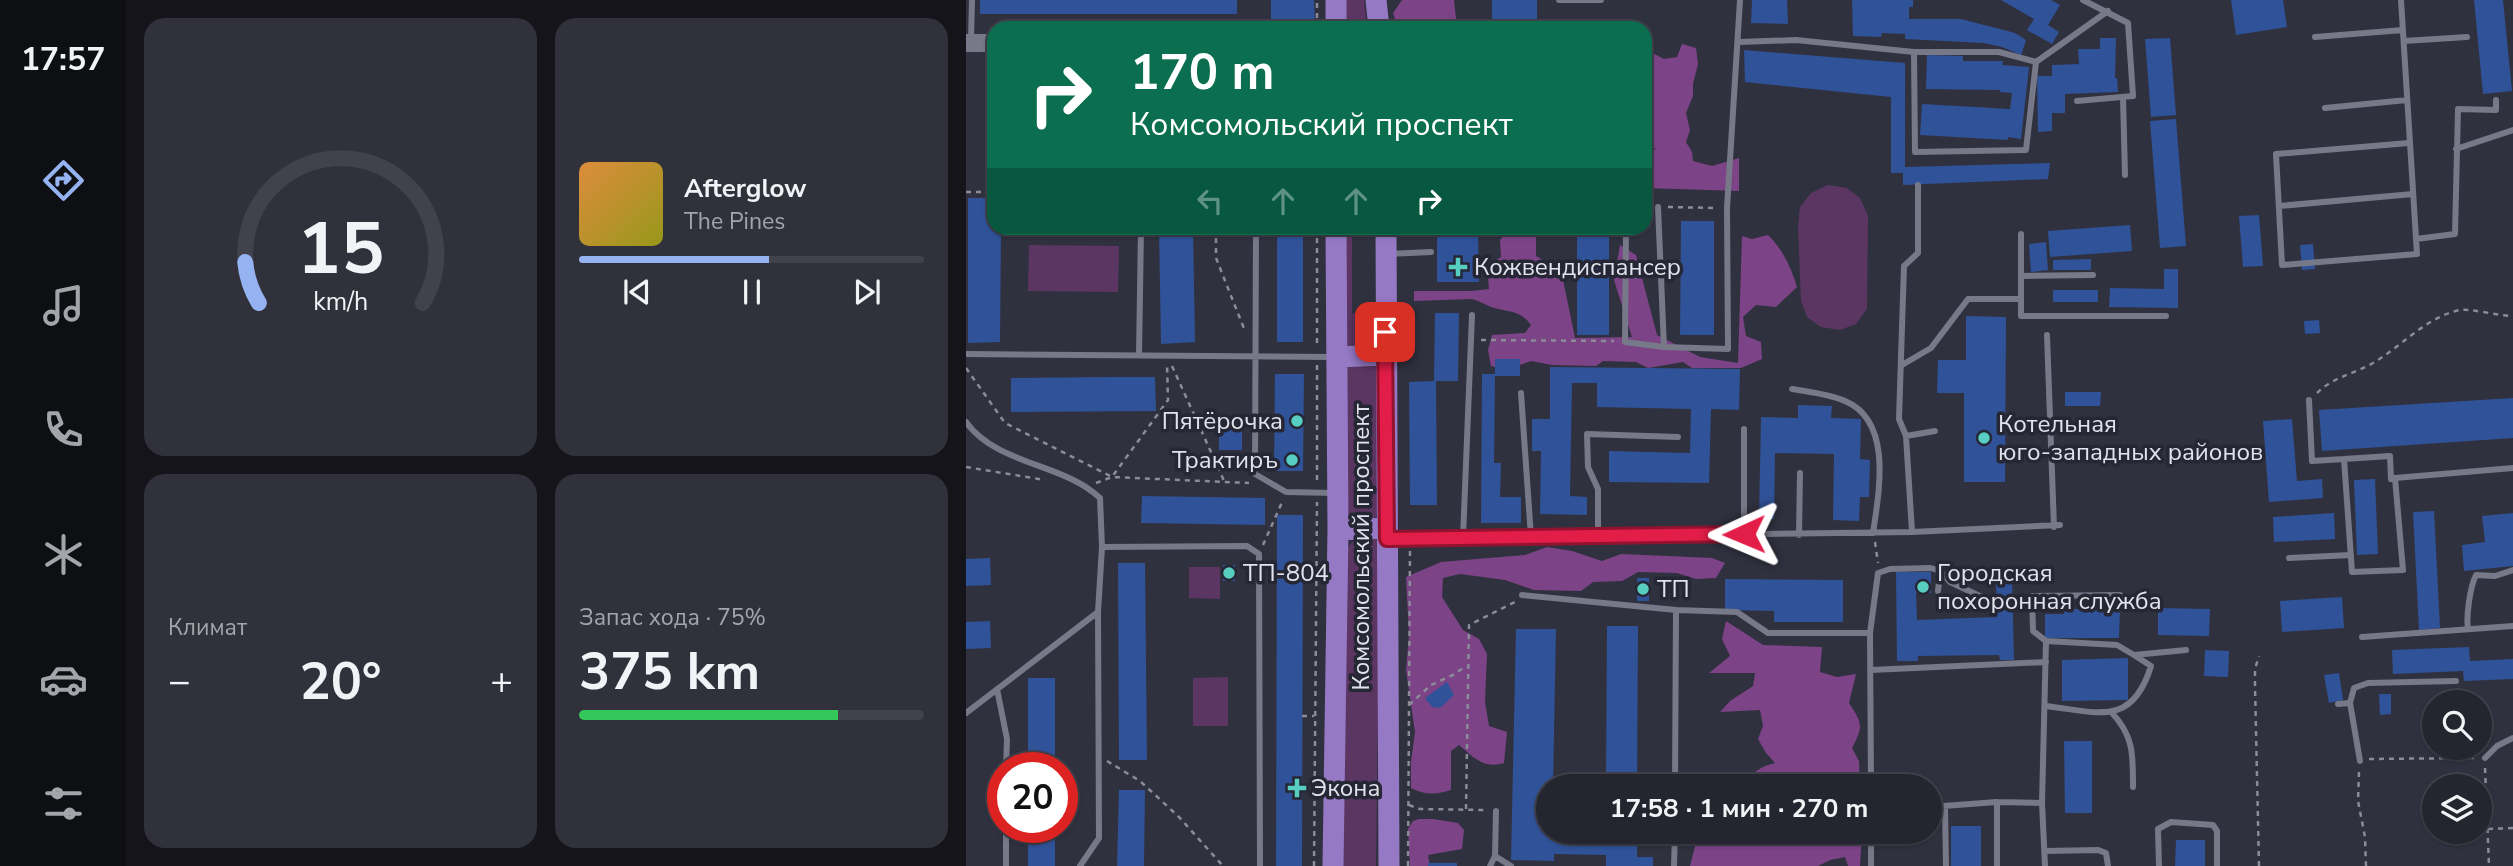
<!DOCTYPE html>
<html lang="ru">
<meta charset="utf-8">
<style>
:root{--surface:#24252f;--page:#30313b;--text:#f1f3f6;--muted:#a3a5aa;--line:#41424b;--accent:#95b2f1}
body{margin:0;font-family:"Nunito Sans",sans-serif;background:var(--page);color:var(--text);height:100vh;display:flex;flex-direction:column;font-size:26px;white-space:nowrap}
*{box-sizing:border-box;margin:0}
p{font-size:23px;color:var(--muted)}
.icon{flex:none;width:38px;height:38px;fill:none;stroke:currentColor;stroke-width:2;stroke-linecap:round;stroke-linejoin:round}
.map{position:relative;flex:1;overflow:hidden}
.side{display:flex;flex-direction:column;gap:18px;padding:18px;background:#14141a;width:840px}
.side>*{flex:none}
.top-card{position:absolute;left:21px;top:21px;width:665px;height:214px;border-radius:21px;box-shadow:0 2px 5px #0004,0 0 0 2px var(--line);background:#0b6e4f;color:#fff;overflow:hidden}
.controls{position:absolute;left:1456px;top:690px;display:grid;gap:14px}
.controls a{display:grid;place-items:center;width:70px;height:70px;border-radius:50%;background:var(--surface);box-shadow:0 2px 5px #0004,0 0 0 2px var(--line);font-size:35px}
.speed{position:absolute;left:21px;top:752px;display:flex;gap:14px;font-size:35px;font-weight:700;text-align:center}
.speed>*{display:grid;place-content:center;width:91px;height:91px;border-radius:50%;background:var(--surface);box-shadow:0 2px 5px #0004,0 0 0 2px var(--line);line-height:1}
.speed .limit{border:10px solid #d22;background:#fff;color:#111}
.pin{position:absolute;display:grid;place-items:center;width:60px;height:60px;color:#fff;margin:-30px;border-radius:14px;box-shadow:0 4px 10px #0006}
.me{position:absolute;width:77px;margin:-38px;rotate:269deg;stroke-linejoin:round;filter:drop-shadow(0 0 5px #0008)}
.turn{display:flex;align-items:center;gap:24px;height:147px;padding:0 28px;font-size:32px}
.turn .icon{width:91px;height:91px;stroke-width:2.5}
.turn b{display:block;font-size:49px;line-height:60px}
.lanes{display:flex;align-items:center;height:66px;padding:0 28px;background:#0003;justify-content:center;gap:35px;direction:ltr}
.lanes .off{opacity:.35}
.big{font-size:52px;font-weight:700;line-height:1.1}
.side .widget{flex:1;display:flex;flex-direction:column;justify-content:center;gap:10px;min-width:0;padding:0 24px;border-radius:21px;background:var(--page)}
.side .dial{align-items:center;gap:0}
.dial svg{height:182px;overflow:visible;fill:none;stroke:var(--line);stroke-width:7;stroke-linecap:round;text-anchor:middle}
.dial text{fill:var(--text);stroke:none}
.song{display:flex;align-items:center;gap:21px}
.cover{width:84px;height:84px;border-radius:10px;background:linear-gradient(135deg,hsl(30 70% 55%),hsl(60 70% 35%))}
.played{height:7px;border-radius:4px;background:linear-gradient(90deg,var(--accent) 55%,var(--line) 55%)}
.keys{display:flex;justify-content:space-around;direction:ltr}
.heat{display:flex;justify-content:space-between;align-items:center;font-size:38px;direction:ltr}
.charge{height:10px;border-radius:5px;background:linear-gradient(90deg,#34c759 75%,var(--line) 0)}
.side .tiles{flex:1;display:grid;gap:18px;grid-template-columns:repeat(2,1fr)}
.trip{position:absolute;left:570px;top:774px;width:406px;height:70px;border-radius:35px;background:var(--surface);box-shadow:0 2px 5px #0004,0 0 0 2px var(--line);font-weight:700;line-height:70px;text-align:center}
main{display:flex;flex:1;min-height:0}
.menu{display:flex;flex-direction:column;width:126px;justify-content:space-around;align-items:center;background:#0e0f13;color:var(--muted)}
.menu .icon{width:49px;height:49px}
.menu .active{color:var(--accent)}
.menu b{font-size:32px;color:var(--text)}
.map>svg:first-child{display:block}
</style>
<main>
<nav class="menu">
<b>17:57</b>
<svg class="icon active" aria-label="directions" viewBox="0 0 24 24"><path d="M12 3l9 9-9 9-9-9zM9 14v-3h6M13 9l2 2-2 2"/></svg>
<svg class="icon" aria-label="music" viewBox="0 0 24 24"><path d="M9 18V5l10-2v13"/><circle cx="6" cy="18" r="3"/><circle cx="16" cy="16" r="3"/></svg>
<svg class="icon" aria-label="phone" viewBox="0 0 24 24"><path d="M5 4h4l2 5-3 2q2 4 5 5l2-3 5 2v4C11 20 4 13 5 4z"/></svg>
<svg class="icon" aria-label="climate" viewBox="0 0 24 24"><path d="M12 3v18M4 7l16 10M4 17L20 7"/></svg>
<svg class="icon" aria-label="car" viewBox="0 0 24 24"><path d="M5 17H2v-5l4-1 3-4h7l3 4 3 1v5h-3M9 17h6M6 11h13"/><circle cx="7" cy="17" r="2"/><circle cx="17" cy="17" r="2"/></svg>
<svg class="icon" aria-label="filters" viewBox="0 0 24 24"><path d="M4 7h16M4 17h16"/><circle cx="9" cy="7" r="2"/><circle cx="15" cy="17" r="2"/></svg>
</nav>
<section class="side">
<div class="tiles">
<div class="widget dial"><svg viewBox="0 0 100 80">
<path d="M14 69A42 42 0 1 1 86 69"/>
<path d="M14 69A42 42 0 0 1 8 51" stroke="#95b2f1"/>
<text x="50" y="56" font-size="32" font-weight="700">15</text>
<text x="50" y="72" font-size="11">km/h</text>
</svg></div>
<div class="widget">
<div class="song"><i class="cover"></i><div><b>Afterglow</b><p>The Pines</p></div></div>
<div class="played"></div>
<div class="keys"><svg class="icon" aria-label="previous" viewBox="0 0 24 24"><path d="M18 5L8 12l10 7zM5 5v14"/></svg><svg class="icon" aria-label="pause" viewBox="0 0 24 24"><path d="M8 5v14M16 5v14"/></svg><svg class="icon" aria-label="next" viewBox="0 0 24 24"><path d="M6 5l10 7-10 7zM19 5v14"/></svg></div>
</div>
<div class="widget"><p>Климат</p>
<div class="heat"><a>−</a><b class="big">20°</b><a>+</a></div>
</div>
<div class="widget"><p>Запас хода · 75%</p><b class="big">375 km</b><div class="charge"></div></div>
</div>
</section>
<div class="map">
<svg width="1547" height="866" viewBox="0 0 1547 866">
<rect width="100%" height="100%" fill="#30313f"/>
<path fill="#5b3663" d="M378,0H398L401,28H379Z
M862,185L881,188L894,198L902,216L901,309L890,324L874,330L855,327L841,317L835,301L832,226L834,207L845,193Z
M378,228H386V313L408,317L409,331C400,342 396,347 381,347Z
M63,245L153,246L152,292L62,291Z
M384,362L408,364L411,370L413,494L410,517L403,521L381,519L379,369Z
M408,538L414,542L410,866H377L378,552L388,540Z
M223,567H254V599L223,598Z
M262,677V726H227V678Z"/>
<path fill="#7c4387" d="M436,0H488L491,28H432L427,13Z
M716,44L730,48L732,64L727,84V96L720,113L724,130L720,142L726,152L727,161L746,166L773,158V191L679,188V170L682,169L679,159L690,148L679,149C679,128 698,105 679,87V49L698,59L711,57Z
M543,228H570V256L595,270L609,338L666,337L648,280L654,245L670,255L691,335L734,357L772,363L776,236L786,239L802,235C817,250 825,267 831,287L810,307L790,305L777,317L780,336L795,342L796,359L775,368H726L717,362L682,368L670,362L637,361L630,366L586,365L565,361L551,366L532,368L525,366L522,350L526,335L559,333L565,325C555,311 544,312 528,308C521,306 514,301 506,299L448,301V291H505L523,289L521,265L535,257L534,240Z
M581,547L606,551L636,561L655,554L678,555L746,558L759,563L750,578L730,579L711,573L672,572L656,581L627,582L615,591L568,590L539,580L494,574L477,578L476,597L497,630L513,639L521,654L519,702L523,726L541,732L538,763C518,769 508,758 493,745L485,751V790C470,795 459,795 445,788V762L449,732L440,670L443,635L440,577L475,562L559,555Z
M760,621L797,645L856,647L854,672L871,677L890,674L883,703C896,723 898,726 886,748L893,761L894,786H774C784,775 794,766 809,763L800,753L792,739L797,726L794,710L754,712L764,701L787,686L789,673H743L764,656L756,639Z
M453,819H467L492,823L498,830L496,849L462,855L464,866H444L442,829L447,821Z
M733,831H896L894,866H882L879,857L864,860L852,866H724Z"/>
<path fill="#305298" d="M14,0H271V14H14Z
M305,0H348L349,23L305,22Z
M526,0H571V28H526Z
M786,0H821L822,24L785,23Z
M886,0H947V7H943V19H995L1049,33L1060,40L1055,55L1036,47L1018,43L939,39V34L916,33L915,37L887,36Z
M1035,0H1085L1094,5L1082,25L1093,32L1086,44L1061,30L1068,19Z
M1265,0H1317L1321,27L1270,35Z
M1508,0H1537L1546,91L1517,94Z
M1134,38H1150L1149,78H1151L1152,92L1099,94V113H1086V131L1072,132L1071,76H1086V65L1113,64L1112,49H1134Z
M1204,38L1210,115L1185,117L1179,39Z
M778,50L939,63V167L1084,163L1082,179L937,185V173H925V97L779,82Z
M961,55L997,56V61H1037L1036,65L1063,67L1055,139L1042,137V140L954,135L956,104L1044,109L1046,93L1034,92V90L960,89Z
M1210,119L1220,246L1194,248L1184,121Z
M2,198H28V228H35L34,342L2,343Z
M1293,215L1297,266L1277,267L1273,216Z
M715,221H748V335H714Z
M1164,225L1166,251L1084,257L1082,231Z
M193,228H227L229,342L195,344Z
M311,228H337V342H311Z
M471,228H512L513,282H471Z
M611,228H643V335H611Z
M1080,242L1082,270L1065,272L1063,244Z
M1347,244L1349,269L1336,270L1334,245Z
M1125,259V270H1087V260Z
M1198,269H1212V308L1143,307L1144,288L1198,289Z
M1087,290H1132V302H1087Z
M469,313H493L492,381H470L471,505H444L443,382L468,381Z
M1000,316L1040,317L1039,482H998V393H971L972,360H1000Z
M1353,320L1354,333L1339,334L1338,321Z
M529,359H554V376H529Z
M584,367L774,369L773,410L745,409L743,483L643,482V451L724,453L725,409L631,407V383H606L604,496L621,497V515L574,514L575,451H566V419H584Z
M309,374H338L337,471H308Z
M516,374H529L528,463H535L534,497H555V523H515Z
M143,377H189L190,411L45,412V378Z
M1099,392H1135L1134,406H1099Z
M1547,398V438L1356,451L1353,410Z
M832,405L866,406L865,418L895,419L894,459L904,460L903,497H894L893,521L867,520L868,454L809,453L808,519H793L795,417L832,418Z
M1326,419L1331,481L1356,479L1357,498L1303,502L1297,421Z
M253,423L276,424V450H253Z
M1409,479L1412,554L1391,555L1388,480Z
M176,496L299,498V525L175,523Z
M1468,511L1474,628L1453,630L1447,512Z
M1368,513L1369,539L1308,542L1307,517Z
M1547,513V566L1498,571L1496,545L1519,542L1516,516Z
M311,515H337L336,866H310Z
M24,558L25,585L0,586V559Z
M152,563H179L181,760H153Z
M257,565H269V581H257Z
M930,572H965V593H950L951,620L1031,617L1030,579H1046L1048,660H1034L1033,655L952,656V661H931Z
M671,578H683V601H671Z
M759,579L877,580V622H808V611L759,610Z
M1376,597L1378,628L1316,632L1314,601Z
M1192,608L1244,609L1243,636L1192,635Z
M1098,609H1154L1153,638H1079V614H1098Z
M24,621L25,648L0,649V622Z
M641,626H672L671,786H640Z
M550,629H590L587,786H583V831H586V840L640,841V831H671V857H687V866H640V855L588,854V861L545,860Z
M1503,647L1504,661L1547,659V679L1498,681L1497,671L1427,674L1426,650Z
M1239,650L1263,651L1262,677L1238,676Z
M1162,658V700L1096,701V660Z
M1373,673L1377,700L1363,703L1358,675Z
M62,678H89V768H62Z
M481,682L488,695L474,708L466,707L459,698Z
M1413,694H1425V714L1414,715Z
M1098,741H1126V813H1099Z
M153,790H179L178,866H151Z
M985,826H1015V866H985Z
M62,828H89V866H62Z
M1210,840H1239V866H1209Z
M462,863H491V866H462Z"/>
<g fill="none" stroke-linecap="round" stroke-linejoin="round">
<path stroke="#8b8c97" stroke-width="2.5" stroke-dasharray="5 5" stroke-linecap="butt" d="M351,28V0
M0,192H28
M702,207L751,208
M250,228V258L279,331
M351,228V348
M515,340L648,341
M351,365V485
M206,366L259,483
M0,368L39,423L146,477L202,400L201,364
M1351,393C1367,377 1388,374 1407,363C1436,346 1460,317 1494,310C1504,308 1532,316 1547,316
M0,467L79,480
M130,483L146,477L283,483
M390,499L405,509
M909,542L912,563
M297,545L317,500
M443,705L465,685L487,675L500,666
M336,716H348
M1403,759L1508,758
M141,761L174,781L213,817L257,866
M1519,768L1523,866
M1393,772L1392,801L1399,837L1400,866
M443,805L454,809L519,810
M500,809L503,625L549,602
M1522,829L1547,828
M348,866L351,502
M442,866L444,547
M1293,866L1289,686V669L1293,656"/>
<path stroke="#777888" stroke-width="6" d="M593,0H635
M1435,0L1451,254L1316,265L1310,154L1443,143
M1349,37L1437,30
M5,40L6,0
M1438,41L1501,37
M773,42L830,40L948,52H1033L1070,62L1142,11
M948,52L949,152L1060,150L1070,62
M1157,97L1159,175
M1111,101L1167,96L1162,23L1117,0
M1359,108L1441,100
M1490,149L1547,130
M1313,206L1447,194
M692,207L698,347L762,349L761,208L774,0
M290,228L289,474L320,492L369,493
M660,228L659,342L698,347
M1055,234V316H1200
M1450,239L1489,234L1492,109L1530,110V100
M422,254L465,252
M1056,276L1127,275
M1081,335L1088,527
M0,354L366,357
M173,355L175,228
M936,365L965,348L1002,299H1055
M826,389C843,392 863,394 879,401C927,421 913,492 907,533
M555,393L565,537
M1343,400L1346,461L1378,459
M0,422C31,465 97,463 134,498L136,547
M940,436L969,431
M1424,456L1425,479L1429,478L1437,570L1386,572L1378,459Z
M1429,478L1547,468
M946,532L1094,525
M778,534V429
M833,535L834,473
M632,537V489L622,467L621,434L712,437
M497,538L506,315
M426,539L946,532L940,436L933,419L938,266L952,253V185
M1323,558L1385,555
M972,591L974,573
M556,595L710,610
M1502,629C1500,616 1504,587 1510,575L1529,576L1547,570
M1396,637L1547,626
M1080,641L1151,645L1168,655L1220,650
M905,670L1080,662
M31,689L41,739L40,768
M1384,703L1388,688L1402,683L1490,681
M1372,704L1384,703L1394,761
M1080,706C1131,712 1166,728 1185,666L1168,655
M0,713L132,612
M1146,713C1168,736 1167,756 1167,787
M1519,758L1531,746L1547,738
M709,786L710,610L771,612L802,633H904
M905,786L904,633L912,573L924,569L965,568L974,571L984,582L1018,598
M1031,802L1076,803
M964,807L1031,802V866
M979,807L980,866
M1079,851L1132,850L1140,853L1142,866
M529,856L545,866
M40,866V828
M114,866L133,838L132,612L136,547L281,546L293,554L294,866
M524,866L529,856L530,811
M708,866L709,831
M905,866V831
M1079,866L1076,803L1080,641L1067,631L1066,596L1154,595
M1193,866L1192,829L1205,822L1247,825L1251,831V866"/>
<path stroke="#777888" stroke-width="18" d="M0,43H28"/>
<path stroke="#9679c5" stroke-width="21" d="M370,0V28
M410,0L413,28
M420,228L423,866
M371,357L419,355
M372,530L421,528
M367,866L372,530L370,228"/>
</g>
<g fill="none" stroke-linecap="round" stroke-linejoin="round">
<defs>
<path id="route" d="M419,332L421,539L778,534"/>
</defs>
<use href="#route" stroke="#92132f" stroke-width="18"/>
<use href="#route" stroke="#e11d48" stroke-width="12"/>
</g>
<g fill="#57cec1" stroke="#262734" stroke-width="2.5">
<path d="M488.5 256.5h7v7h7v7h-7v7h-7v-7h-7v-7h7z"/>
<circle cx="331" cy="421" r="7"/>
<circle cx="1018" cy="438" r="7"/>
<circle cx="326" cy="460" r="7"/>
<circle cx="263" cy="573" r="7"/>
<circle cx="957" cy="587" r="7"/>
<circle cx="677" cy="589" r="7"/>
<path d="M327.5 777.5h7v7h7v7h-7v7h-7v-7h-7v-7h7z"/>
</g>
<g text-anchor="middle" stroke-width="7" stroke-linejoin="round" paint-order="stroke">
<g font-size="24" fill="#e1e2eb" stroke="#262734" text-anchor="start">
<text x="508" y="275">Кожвендиспансер</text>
<text x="317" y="429" text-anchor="end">Пятёрочка</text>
<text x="1032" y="432">Котельная<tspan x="1032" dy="28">юго-западных районов</tspan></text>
<text x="312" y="468" text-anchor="end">Трактиръ</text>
<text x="277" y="581">ТП-804</text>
<text x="971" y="581">Городская<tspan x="971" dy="28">похоронная служба</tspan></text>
<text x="691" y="597">ТП</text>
<text x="345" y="796">Экона</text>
</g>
<g font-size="24" fill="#e1e2eb" stroke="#262734">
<text transform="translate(395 547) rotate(-90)" y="8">Комсомольский проспект</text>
</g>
</g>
</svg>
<div class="controls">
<a><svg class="icon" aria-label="search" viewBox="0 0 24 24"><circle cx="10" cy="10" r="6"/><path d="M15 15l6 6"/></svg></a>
<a><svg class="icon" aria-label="layers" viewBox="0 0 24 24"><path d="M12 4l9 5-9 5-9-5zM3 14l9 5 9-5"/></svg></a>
</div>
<div class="speed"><div class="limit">20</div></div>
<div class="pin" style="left:419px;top:332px;background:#d93025"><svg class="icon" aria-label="arrive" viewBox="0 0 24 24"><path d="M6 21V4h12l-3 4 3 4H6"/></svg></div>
<svg class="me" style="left:778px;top:534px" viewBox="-20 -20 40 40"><path d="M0-17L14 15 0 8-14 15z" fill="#e11d48" stroke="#fff" stroke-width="4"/></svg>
<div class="trip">17:58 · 1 мин · 270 m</div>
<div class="top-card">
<div class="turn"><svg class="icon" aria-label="right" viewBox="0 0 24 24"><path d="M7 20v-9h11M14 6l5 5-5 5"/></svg><div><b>170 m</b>Комсомольский проспект</div></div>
<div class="lanes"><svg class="icon off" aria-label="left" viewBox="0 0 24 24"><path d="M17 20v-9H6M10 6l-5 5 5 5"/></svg><svg class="icon off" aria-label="ahead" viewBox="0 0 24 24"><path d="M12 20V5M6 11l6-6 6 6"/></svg><svg class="icon off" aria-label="ahead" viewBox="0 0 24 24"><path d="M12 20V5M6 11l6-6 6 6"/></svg><svg class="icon" aria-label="right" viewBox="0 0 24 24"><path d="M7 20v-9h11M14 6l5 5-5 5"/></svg></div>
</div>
</div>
</main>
